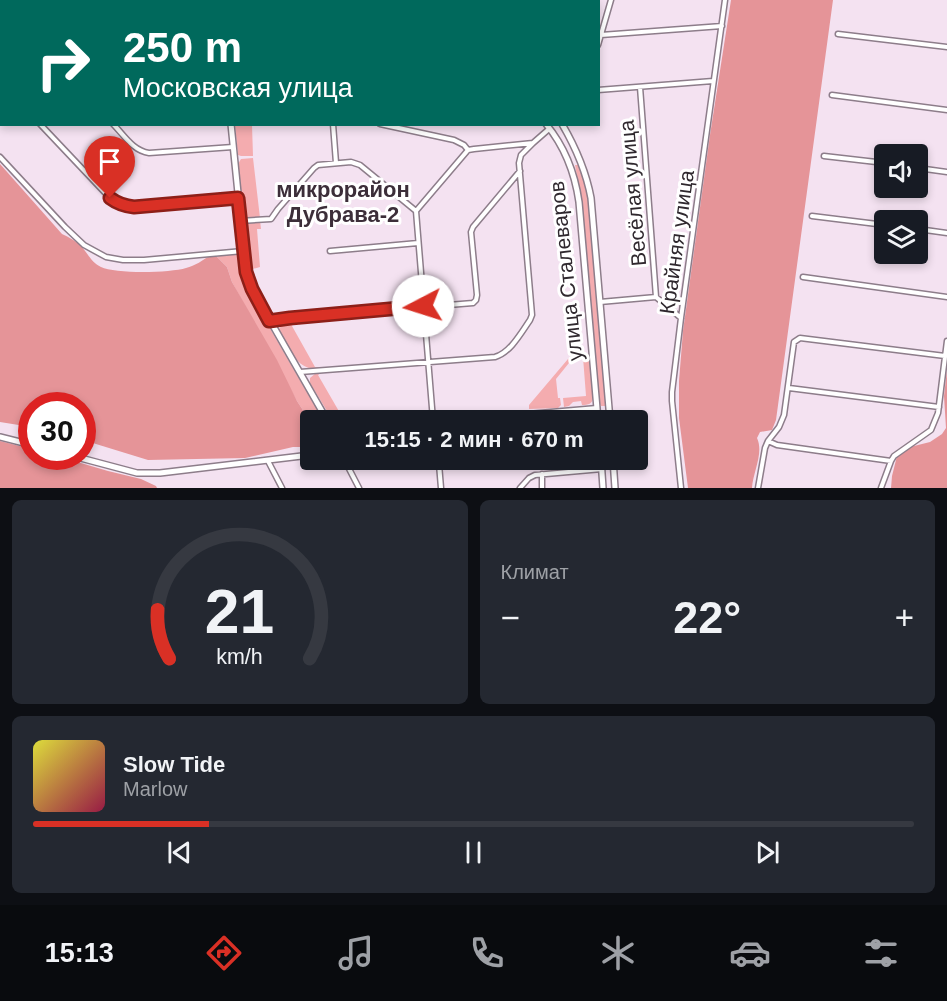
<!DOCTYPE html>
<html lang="ru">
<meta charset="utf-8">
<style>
:root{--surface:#171b24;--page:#242831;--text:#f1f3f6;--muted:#9ea1a6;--line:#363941;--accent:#d93025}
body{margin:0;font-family:Arial,sans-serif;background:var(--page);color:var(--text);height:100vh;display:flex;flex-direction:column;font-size:22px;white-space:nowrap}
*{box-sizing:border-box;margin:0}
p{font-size:20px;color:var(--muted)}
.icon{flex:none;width:33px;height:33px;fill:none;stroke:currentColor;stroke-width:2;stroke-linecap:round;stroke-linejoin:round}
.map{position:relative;height:488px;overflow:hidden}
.sheet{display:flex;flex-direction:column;gap:12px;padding:12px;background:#0d0f14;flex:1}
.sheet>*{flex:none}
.hud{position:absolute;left:0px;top:0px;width:600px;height:126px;box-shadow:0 3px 9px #0003;background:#00695c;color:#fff;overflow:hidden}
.controls{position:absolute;left:874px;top:144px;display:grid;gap:12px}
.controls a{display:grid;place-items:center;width:54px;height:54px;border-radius:6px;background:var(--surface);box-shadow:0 3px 9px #0003;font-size:30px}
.speed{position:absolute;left:18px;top:392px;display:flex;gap:12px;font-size:30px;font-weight:700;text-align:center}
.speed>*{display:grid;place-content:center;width:78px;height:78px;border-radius:50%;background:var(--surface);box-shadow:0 3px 9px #0003;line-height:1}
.speed .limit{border:9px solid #d22;background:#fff;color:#111}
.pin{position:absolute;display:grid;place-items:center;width:51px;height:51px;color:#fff;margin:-62px -26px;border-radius:50% 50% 50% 0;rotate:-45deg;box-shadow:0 0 6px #0007}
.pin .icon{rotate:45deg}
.me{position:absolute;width:66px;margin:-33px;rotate:265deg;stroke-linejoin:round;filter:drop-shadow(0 0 4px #0008)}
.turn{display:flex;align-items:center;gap:21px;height:126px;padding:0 24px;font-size:27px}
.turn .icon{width:78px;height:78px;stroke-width:2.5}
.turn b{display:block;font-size:42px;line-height:51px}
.big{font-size:45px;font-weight:700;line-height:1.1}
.sheet .widget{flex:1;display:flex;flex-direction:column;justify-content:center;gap:9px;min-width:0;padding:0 21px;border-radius:9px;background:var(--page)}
.sheet .dial{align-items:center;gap:0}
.dial svg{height:156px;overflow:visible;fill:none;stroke:var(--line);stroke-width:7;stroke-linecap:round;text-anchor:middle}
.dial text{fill:var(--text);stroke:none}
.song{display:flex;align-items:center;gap:18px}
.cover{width:72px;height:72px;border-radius:9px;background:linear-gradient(135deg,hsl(60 70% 55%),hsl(340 70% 35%))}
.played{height:6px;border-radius:3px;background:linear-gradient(90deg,var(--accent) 20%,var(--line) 20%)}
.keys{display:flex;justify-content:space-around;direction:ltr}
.heat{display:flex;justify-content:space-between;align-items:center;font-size:33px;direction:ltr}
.sheet .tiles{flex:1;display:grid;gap:12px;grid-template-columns:1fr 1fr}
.widget:last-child{grid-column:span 2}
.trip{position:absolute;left:300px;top:410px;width:348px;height:60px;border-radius:6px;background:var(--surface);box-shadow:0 3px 9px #0003;font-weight:700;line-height:60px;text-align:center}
.menu{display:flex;height:96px;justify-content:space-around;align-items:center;background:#090b0e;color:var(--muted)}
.menu .icon{width:42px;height:42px}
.menu .current{color:var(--accent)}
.menu b{font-size:27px;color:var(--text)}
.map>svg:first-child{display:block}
</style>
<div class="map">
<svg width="947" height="488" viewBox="0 0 947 488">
<rect width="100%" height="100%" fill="#f4e2f1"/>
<path fill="#f4acaf" d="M235,125H252L253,156H241L238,155Z
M253,158L260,218L247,219L243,216L238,164L241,159Z
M575,165H579L586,182L588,195L606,402L605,406H601L599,403L581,200Z
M260,220L261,229H257L260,267L249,270L244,226L248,222Z
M235,253L239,255C243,267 244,280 249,292L323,420H310V421L297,401L232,282L227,267L217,257L221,255Z
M298,319L299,321L294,322L292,326L315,367H320V369C296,371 290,349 279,331V329L285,321Z
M585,354L590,356L593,397C593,404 588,405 582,405L581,401L573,402L569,406L564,407L563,398L586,396L583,357L573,358L556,379L558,398H560L561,405L558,408L529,409V405L568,359L573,356Z
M316,373H321L318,375L344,420H356H334L330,416L310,383V378Z"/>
<path fill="#e59498" d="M731,0H833L776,420L772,430L760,432L757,438C764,453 753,472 752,488H688L679,418V381L683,331L710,135Z
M0,164L62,234C69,237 76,241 82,247C88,254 92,263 101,267C115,274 170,273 186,268C195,266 203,260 211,255L217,257L227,267L232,282L277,360L297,401L310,421V447H293L245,458L148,460L83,440L82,405H32L31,427L0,422Z
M947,370V488H891L892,476L897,456L910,447L930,442L942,434L946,428L944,396Z
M0,441L31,449L32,456H57L108,471L141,479L156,486L157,488H0Z"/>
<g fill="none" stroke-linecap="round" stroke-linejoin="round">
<defs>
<path id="street" d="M23,0V2
M75,0V2
M120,0L126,2
M327,0V2
M388,0V2
M477,0L478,2
M559,0L561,2
M598,33L601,35L722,26
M838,34L947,47
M598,45L611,0
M640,87L656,297
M598,90L713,81
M832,95L947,110
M40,124L110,198C118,204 124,206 134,207L238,198
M113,124C124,135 133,151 149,153L233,147
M333,124L336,163
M380,124L454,140L464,145L468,150
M824,156L885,163
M0,157L65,227L84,245L106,257L123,260H144L243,251
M918,168L947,172
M812,216L885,225
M240,221L271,219L278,209L314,168L318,165L351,162L360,165L416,211
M918,229L947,233
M330,251L418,243
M803,277L947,297
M600,302L656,297L681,318
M270,321L290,318L473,303L476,300L477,295L471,232L473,227L520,171
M300,372L495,357C510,353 521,333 530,320L532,315L519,163L521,155L533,143
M789,388L939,407
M433,420L416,211L468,150L474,149L533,143L549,129
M458,420L597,408
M768,441L777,445L891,461
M344,459L359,488
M268,461L282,488
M439,464L441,488
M542,474V488
M520,488L529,478L535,475L602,469
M681,488L672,401V392L681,318L725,0
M758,488L765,448L768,441L779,427L784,415L794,342L800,338L945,356
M881,488L891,461L894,456L931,430L938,413L947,341"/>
<path id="secondary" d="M221,0L222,2
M235,0L236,2
M250,0L251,2
M231,124L246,272L252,289L327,420
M546,124C565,147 575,174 579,202L598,420
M562,124C576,148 586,171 591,198L610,420
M0,437L32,445
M73,456L137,473H160L310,455
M601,459L603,488
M613,459L615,488"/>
</defs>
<use href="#street" stroke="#8d7d8a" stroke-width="7"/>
<use href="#secondary" stroke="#8d7d8a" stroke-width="8"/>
<use href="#street" stroke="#fff" stroke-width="4"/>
<use href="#secondary" stroke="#fff" stroke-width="5"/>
</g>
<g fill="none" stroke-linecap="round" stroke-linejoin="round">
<defs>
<path id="route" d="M110,198C118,204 124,206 134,207L238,198L246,272L252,289L269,321L290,318L423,306"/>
</defs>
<use href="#route" stroke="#8d1f18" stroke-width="15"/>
<use href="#route" stroke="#d93025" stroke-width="10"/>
</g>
<g text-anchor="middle" stroke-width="6" stroke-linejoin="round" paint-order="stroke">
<g font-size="21" fill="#2f282e" stroke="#fff">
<text transform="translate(633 193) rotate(-95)" y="7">Весёлая улица</text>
<text transform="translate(677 242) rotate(-82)" y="7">Крайняя улица</text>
<text transform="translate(566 271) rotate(-96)" y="7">улица Сталеваров</text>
</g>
<g font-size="22" font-weight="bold" fill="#3c2e39" stroke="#fff">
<text x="343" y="197">микрорайон<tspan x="343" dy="25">Дубрава-2</tspan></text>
</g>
</g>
</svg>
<div class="controls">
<a><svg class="icon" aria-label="sound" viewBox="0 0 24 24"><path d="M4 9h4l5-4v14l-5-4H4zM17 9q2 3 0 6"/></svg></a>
<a><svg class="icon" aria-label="layers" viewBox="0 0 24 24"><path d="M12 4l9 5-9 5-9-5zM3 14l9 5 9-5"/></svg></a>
</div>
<div class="speed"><div class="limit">30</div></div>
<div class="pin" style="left:110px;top:198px;background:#d93025"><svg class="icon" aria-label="arrive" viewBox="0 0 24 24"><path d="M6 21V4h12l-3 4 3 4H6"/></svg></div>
<svg class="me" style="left:423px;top:306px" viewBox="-20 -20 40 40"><circle r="19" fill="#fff"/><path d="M0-13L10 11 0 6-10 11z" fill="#d93025"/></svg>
<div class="trip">15:15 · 2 мин · 670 m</div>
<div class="hud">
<div class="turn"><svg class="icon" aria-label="right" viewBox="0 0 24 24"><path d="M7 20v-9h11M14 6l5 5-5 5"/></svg><div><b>250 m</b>Московская улица</div></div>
</div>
</div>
<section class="sheet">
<div class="tiles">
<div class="widget dial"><svg viewBox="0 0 100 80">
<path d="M14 69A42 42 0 1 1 86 69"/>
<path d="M14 69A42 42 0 0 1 8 44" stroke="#d93025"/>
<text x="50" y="56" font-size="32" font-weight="700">21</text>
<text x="50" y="72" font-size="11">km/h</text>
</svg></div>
<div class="widget"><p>Климат</p>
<div class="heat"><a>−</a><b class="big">22°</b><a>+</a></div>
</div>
<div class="widget">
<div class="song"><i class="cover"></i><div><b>Slow Tide</b><p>Marlow</p></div></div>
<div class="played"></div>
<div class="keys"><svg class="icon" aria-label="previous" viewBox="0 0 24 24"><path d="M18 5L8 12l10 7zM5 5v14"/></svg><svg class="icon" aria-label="pause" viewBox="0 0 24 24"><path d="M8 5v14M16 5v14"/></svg><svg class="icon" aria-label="next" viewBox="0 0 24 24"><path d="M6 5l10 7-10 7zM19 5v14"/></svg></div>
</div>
</div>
</section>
<nav class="menu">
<b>15:13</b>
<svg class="icon current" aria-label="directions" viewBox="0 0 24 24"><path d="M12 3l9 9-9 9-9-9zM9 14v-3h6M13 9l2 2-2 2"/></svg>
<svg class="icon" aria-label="music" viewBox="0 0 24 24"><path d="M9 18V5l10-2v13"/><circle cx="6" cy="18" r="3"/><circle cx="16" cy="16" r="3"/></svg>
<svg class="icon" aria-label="phone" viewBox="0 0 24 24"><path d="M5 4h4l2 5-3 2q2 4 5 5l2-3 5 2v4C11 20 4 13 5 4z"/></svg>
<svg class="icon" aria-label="climate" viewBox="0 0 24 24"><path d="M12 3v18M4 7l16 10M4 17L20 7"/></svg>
<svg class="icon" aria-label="car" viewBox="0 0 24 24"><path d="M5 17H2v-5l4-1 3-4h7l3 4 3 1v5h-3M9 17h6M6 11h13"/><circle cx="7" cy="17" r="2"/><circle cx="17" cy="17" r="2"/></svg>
<svg class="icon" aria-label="filters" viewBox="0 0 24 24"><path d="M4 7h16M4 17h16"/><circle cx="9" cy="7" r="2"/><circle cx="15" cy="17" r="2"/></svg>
</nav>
